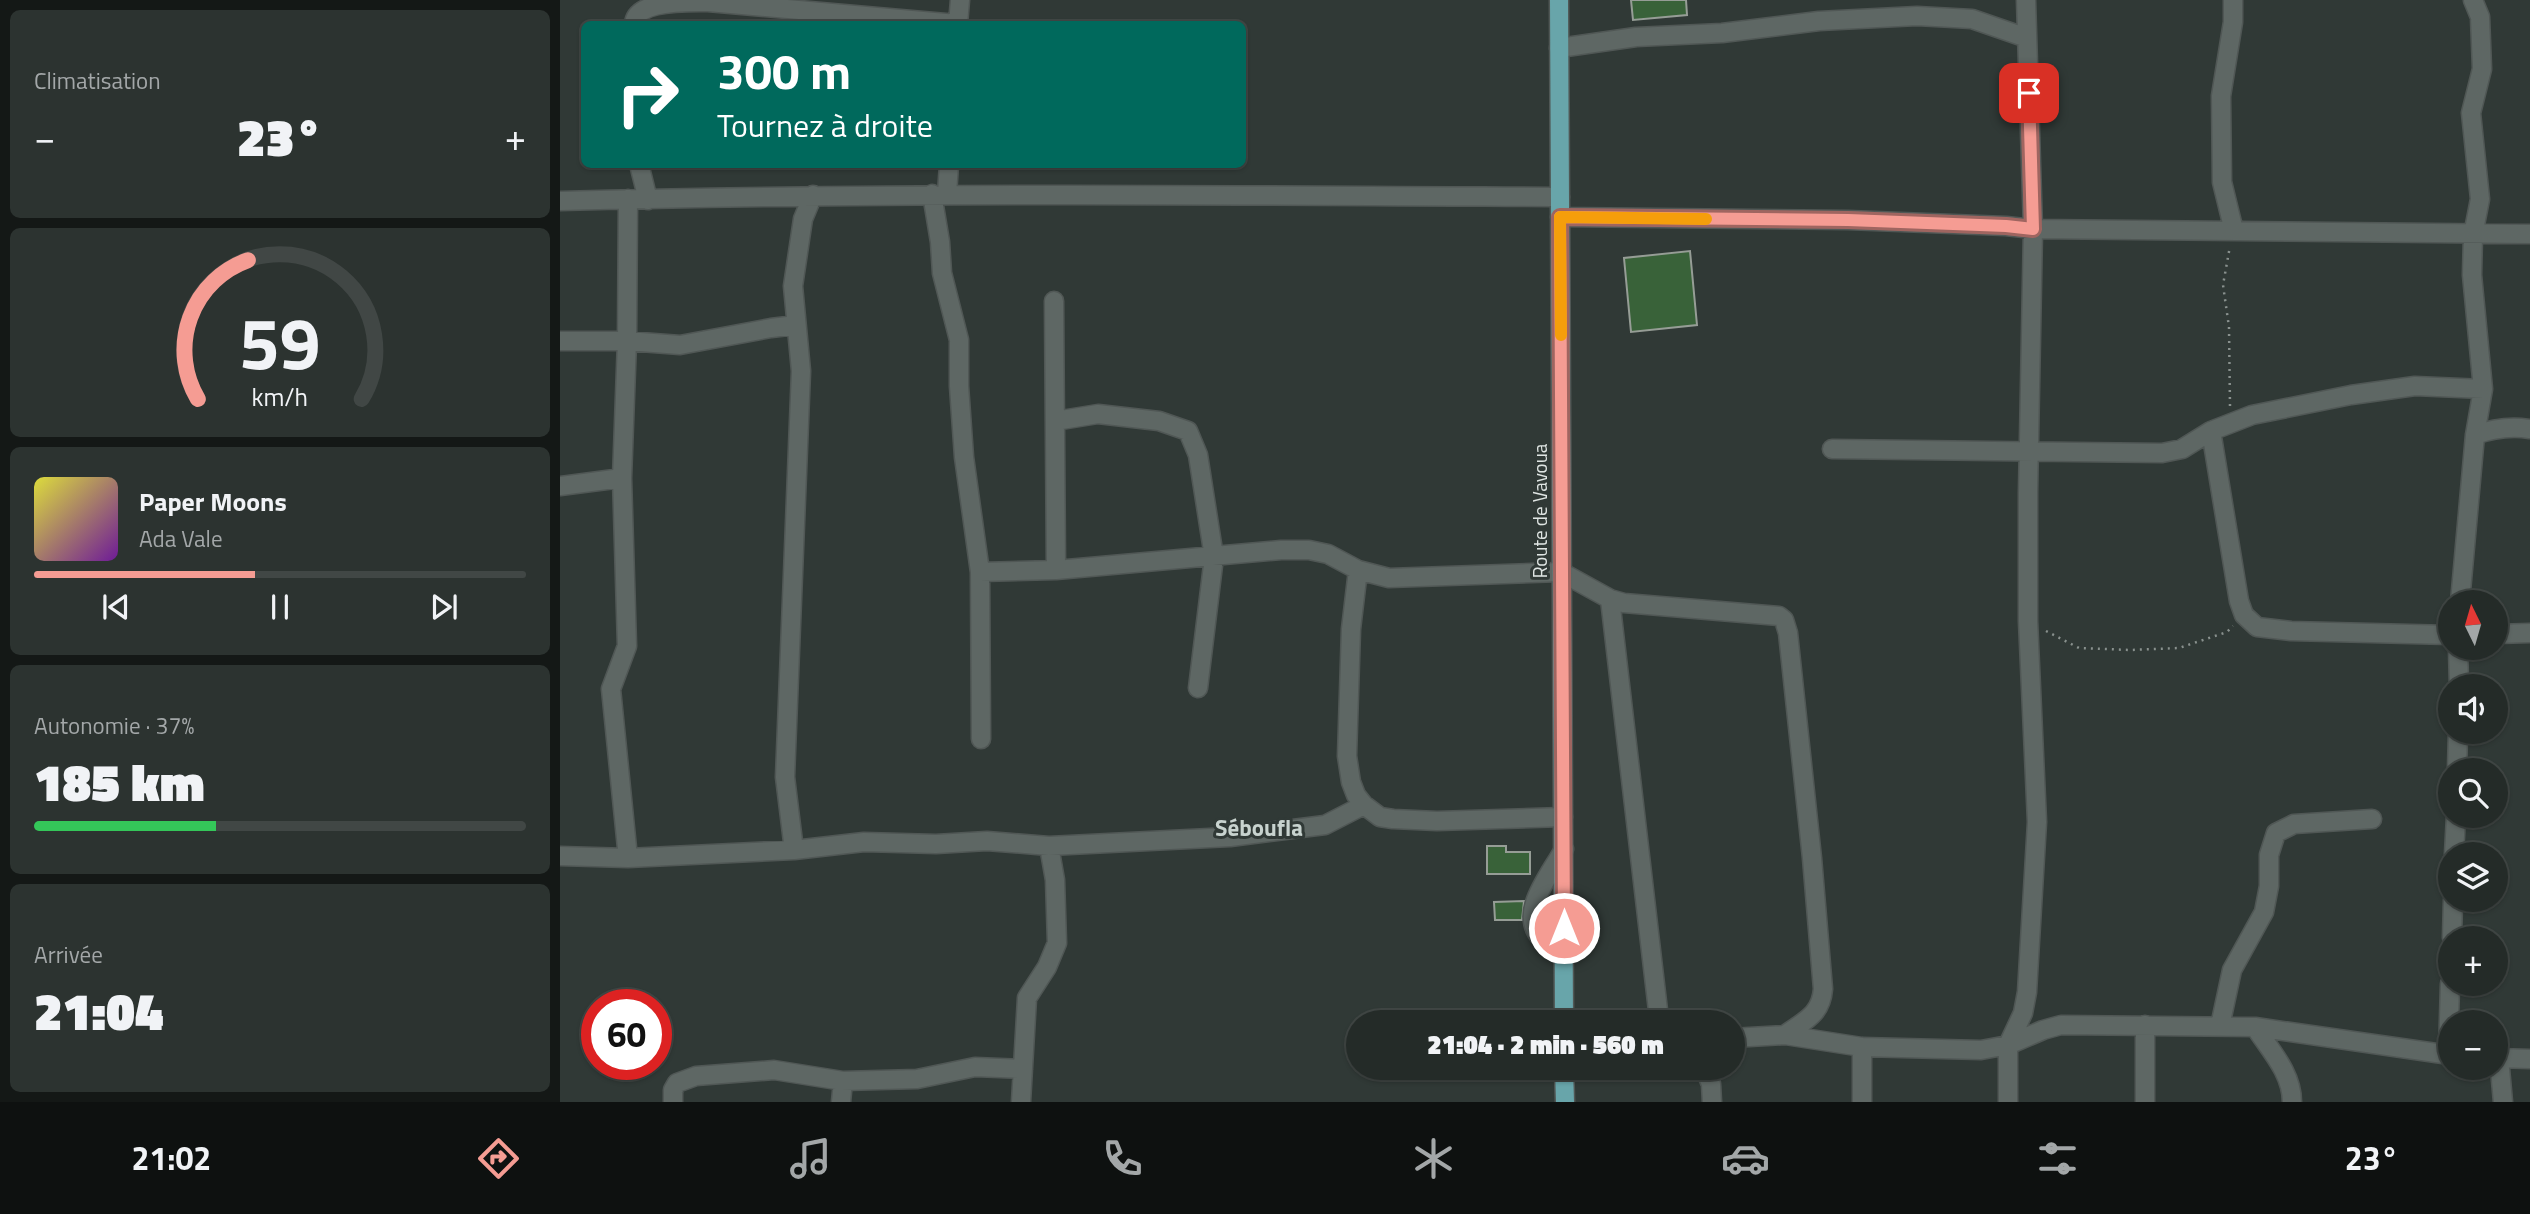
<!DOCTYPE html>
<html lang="fr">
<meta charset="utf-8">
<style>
:root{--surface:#242b28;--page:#2c3330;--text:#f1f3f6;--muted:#a3a7a8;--line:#414745;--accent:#f59c93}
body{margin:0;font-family:"Titillium Web",sans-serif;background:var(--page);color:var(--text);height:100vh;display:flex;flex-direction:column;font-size:26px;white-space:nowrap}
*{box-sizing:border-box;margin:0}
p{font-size:23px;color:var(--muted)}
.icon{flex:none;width:38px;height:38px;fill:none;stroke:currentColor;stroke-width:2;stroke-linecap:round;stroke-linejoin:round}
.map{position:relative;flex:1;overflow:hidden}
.panel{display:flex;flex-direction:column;gap:10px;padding:10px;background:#141816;width:560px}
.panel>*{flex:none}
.top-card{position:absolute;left:21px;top:21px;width:665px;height:147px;border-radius:10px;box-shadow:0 2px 5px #0004,0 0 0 2px var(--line);background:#00695c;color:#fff;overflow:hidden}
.needle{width:46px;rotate:355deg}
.buttons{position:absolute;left:1878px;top:590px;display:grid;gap:14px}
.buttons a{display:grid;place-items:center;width:70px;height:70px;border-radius:50%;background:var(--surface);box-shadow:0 2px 5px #0004,0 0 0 2px var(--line);font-size:35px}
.speed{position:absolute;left:21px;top:989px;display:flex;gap:14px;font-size:35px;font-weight:700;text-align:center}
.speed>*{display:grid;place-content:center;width:91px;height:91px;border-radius:50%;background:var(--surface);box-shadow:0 2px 5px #0004,0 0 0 2px var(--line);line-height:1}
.speed .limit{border:10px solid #d22;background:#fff;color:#111}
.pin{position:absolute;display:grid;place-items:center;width:60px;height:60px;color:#fff;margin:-30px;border-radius:14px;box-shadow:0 4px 10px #0006}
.me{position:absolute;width:77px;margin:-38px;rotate:0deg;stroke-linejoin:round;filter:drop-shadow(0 0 5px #0008)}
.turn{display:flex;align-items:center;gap:24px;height:147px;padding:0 21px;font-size:32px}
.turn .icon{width:91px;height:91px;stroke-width:2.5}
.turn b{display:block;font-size:49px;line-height:60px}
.big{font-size:52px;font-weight:800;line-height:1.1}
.panel .widget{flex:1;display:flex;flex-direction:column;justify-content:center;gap:10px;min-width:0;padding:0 24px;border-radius:10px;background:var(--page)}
.panel .dial{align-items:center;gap:0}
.dial svg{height:182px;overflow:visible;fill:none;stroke:var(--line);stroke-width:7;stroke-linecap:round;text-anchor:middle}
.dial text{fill:var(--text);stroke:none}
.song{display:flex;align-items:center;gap:21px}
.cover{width:84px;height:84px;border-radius:10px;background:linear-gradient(135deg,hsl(60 70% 55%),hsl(280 70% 35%))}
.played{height:7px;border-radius:4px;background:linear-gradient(90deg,var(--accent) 45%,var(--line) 45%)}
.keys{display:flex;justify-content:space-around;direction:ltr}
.heat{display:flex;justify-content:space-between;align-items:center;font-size:38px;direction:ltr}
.charge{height:10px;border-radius:5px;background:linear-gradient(90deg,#34c759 37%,var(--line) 0)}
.trip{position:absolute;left:786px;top:1010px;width:399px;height:70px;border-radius:35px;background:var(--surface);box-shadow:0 2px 5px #0004,0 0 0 2px var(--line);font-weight:800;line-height:70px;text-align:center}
.menu{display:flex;height:112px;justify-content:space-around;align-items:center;background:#0e1110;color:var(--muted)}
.menu .icon{width:49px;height:49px}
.menu .current{color:var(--accent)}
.menu b{font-size:32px;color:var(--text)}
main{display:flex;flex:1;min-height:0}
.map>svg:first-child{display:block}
</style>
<main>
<section class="panel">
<div class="widget"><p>Climatisation</p>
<div class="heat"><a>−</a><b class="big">23°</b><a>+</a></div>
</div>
<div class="widget dial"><svg viewBox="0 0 100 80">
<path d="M14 69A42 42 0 1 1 86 69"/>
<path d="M14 69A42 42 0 0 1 36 8" stroke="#f59c93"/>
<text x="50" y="56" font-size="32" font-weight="700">59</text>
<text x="50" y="72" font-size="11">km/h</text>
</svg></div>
<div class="widget">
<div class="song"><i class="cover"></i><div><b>Paper Moons</b><p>Ada Vale</p></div></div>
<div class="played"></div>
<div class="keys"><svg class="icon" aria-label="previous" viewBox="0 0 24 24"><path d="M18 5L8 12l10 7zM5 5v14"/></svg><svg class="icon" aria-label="pause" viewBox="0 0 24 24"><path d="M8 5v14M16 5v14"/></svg><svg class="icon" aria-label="next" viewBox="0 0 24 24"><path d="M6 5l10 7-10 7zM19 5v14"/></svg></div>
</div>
<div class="widget"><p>Autonomie · 37%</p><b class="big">185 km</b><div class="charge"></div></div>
<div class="widget"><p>Arrivée</p><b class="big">21:04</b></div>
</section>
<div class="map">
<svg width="1970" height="1102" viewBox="0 0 1970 1102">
<rect width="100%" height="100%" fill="#303936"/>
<path fill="#396239" stroke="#969d96" stroke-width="2" d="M1071,0H1126L1127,15L1073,20Z
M1130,251L1137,325L1071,332L1064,258Z
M927,846H946V852H970V874H927Z
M964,901L962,920H935L934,902Z"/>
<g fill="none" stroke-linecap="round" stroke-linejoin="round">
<defs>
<path id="minor" d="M1673,0V22L1661,96L1662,182L1674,231
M74,24C76,0 125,2 148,2L397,24
M398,24L400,0
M999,48L1076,37L1162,33L1259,21L1357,16L1412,19L1467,38
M79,164L88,200
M372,194L380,242L382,273L399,340V386L404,457L420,572L421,739
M387,194L389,164
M68,199L67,341L62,478L67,646L51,689L68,858
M0,201C333,192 667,195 1000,197
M1000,217L1288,220L1446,226L1473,229L1970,234
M494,301L496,570
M0,341H67L120,345L211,328L236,325
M495,421L538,414L599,421L628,431L638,455L654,557L638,688
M1651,431L1679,601L1684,615L1697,627L1731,631L1890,635
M1915,435C1934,428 1950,426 1970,429
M1272,449L1602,453L1622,449L1651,431L1692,415L1791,395L1855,386L1923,389
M0,486L62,478
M798,570L791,629L787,756L791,782L796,795L804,805L820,817L833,819L877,821L1003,817
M420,572L496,570L721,550H749L768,554L798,570L829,578L1001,572L1050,599L1064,603L1219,616L1224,620L1228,633L1252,858L1263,989C1261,1015 1244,1021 1225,1035
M1050,599L1099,1019L1104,1022
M1900,602L1915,435L1923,389L1912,275L1913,235L1920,199L1911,113L1922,69L1920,17L1913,0
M1936,634L1970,633
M1898,648L1899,686
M1897,770L1898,732
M1004,849C991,874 957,912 981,938C987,945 997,949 1004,954
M234,850L225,777L241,371L233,286L243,219L253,195
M1894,854L1896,816
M0,856L68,858L234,850L304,842L376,844L427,841L489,846L670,837L765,825L804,805
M1892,938L1893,900
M1585,1025V1102
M1660,1026L1672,970L1704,912L1709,886V855L1716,833L1734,824L1812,819
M1695,1027C1710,1050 1732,1073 1732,1102
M1172,1038L1225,1035L1302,1047L1421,1050L1448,1045L1483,1030L1501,1025L1695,1027L1890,1055
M1888,1054L1890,984
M1936,1058L1970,1059
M1939,1058L1943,1102
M1144,1068L1151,1084L1152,1102
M113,1102V1090L117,1083L136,1076L214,1070L283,1081L357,1079L415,1067L463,1069
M281,1102L283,1081
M461,1102L467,998L487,967L497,943L495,880L489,846
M1302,1102V1047
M1448,1102V1045L1463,1013L1467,992L1477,822L1468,621V493L1473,229L1466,0"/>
<path id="major" d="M999,0L1004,1022
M1004,1068L1005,1102"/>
</defs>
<use href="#minor" stroke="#505755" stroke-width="21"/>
<use href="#major" stroke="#505755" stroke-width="21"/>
<path stroke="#89918e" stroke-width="2.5" stroke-dasharray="2 5" stroke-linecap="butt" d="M1670,406L1669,327L1663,285L1670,246
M1486,631L1519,648L1570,650L1619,648L1667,632L1673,626"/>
<use href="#minor" stroke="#5e6764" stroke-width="18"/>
<use href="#major" stroke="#68a5aa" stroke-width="18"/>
</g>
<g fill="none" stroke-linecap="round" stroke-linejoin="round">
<defs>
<path id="route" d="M1004,928L1000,217L1288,220L1446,226L1473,229L1469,93"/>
</defs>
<use href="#route" stroke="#9f6560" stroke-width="18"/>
<use href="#route" stroke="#f59c93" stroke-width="12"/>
<path stroke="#f59e0b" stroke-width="12" d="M1001,335L1000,217L1146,219"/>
</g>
<g text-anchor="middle" stroke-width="6" stroke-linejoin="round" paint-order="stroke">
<g font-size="19" fill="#dfe5e3" stroke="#303936">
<text transform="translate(980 511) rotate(-90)" y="7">Route de Vavoua</text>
</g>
<g font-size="23" font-weight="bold" fill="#c8d3cf" stroke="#303936">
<text x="699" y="836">Séboufla</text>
</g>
</g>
</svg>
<div class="buttons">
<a><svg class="needle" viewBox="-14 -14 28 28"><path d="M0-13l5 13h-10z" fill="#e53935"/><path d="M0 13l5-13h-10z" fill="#a3a7a8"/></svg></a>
<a><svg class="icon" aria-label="sound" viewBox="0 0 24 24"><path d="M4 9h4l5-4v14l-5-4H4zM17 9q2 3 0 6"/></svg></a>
<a><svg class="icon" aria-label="search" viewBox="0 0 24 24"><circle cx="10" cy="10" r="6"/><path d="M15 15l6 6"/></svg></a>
<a><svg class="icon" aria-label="layers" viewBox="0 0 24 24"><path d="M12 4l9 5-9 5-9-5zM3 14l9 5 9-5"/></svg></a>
<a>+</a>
<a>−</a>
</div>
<div class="speed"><div class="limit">60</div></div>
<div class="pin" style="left:1469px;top:93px;background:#d93025"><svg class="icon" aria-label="arrive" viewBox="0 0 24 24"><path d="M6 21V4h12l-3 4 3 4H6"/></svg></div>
<svg class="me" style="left:1004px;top:928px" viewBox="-20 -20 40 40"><circle r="17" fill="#f59c93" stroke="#fff" stroke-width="3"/><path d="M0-11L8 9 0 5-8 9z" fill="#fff"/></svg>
<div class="trip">21:04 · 2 min · 560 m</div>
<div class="top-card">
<div class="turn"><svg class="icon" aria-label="right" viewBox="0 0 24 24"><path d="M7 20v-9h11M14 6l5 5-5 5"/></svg><div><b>300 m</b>Tournez à droite</div></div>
</div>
</div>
</main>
<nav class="menu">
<b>21:02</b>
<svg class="icon current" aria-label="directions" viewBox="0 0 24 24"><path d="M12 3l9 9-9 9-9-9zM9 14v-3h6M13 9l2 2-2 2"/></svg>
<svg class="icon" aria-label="music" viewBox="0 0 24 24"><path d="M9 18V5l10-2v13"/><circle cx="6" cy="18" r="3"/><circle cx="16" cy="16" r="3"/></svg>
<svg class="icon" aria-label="phone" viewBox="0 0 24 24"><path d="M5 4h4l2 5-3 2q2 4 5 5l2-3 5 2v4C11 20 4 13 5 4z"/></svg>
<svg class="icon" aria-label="climate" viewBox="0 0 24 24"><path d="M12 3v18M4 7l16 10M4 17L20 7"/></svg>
<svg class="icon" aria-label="car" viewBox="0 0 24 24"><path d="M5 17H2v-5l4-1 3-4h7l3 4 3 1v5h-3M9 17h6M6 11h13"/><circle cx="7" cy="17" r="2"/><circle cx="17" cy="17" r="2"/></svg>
<svg class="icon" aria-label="filters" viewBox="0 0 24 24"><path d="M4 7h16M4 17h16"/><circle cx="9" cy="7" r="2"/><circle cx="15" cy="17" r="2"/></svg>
<b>23°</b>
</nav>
